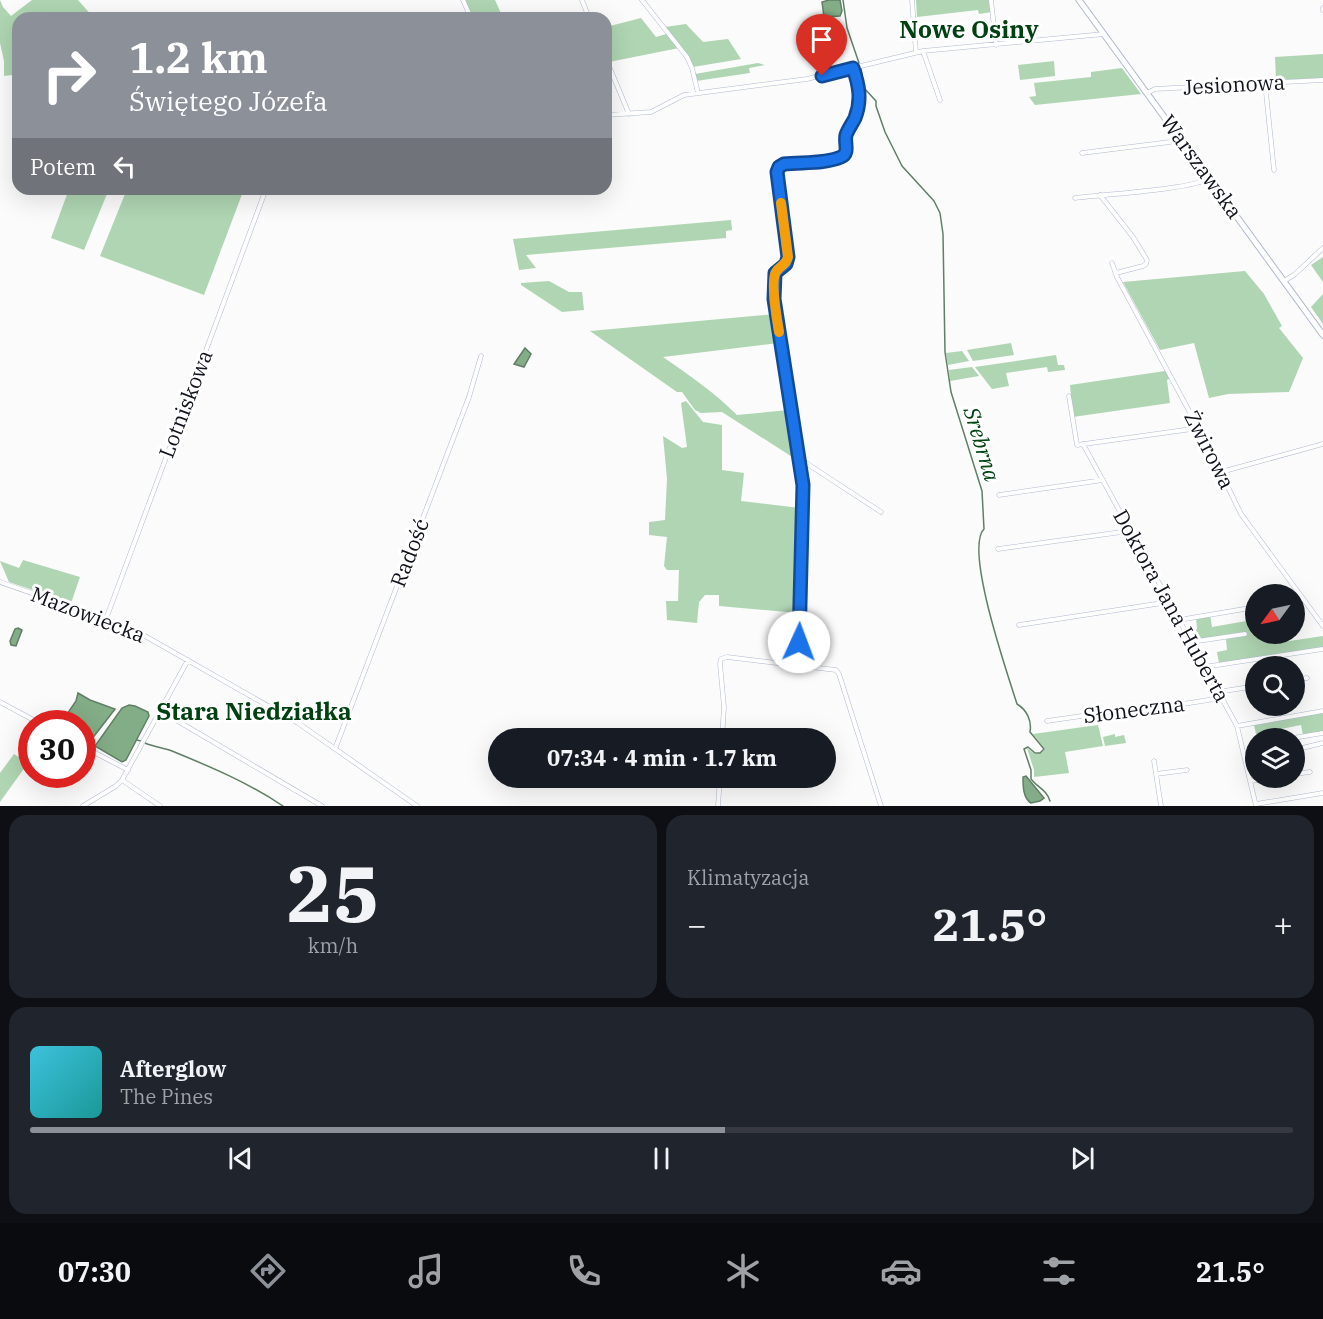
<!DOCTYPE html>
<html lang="pl">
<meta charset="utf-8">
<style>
:root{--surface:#171b24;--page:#20242c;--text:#f1f3f6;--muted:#9ea1a6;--line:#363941;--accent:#8c9099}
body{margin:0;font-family:"IBM Plex Serif",serif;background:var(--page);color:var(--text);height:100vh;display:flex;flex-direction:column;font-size:22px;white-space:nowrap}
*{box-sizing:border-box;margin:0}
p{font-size:20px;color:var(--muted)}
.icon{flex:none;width:33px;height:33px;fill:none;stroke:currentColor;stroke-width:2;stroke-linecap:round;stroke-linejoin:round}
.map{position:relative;height:806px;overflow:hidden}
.side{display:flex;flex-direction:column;gap:9px;padding:9px;background:#0d0f14;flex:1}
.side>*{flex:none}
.banner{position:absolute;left:12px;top:12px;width:600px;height:183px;border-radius:18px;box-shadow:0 6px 24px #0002;background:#8c9099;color:#fff;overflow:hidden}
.needle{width:39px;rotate:237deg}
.controls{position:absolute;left:1245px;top:584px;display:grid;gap:12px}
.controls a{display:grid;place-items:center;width:60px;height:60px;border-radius:50%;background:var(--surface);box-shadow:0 6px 24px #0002;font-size:30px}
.speed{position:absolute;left:18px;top:710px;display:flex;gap:12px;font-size:30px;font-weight:700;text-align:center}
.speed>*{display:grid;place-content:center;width:78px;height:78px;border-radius:50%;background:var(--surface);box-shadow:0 6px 24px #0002;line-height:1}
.speed .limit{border:9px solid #d22;background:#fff;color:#111}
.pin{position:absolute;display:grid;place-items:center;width:51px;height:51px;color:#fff;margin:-62px -26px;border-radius:50% 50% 50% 0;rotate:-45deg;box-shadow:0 0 6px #0007}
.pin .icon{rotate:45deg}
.me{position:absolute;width:66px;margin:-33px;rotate:2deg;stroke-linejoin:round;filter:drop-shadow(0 0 4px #0008)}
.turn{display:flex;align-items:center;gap:21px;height:126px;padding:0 18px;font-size:27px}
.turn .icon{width:78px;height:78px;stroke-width:2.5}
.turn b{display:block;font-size:42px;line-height:51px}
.then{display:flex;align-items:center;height:57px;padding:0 18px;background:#0003;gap:12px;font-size:22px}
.big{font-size:45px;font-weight:800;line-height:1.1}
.side .widget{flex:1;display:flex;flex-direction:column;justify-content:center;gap:9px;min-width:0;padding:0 21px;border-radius:18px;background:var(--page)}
.side .dial{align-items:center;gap:0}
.dial b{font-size:78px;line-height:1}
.song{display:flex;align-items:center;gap:18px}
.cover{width:72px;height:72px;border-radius:9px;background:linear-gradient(135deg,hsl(190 70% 55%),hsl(180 70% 35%))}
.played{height:6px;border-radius:3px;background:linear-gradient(90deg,var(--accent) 55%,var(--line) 55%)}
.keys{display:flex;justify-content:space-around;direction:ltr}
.heat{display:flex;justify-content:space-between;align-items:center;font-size:33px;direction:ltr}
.side .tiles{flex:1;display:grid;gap:9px;grid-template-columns:1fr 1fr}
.widget:last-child{grid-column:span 2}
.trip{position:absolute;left:488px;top:728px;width:348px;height:60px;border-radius:30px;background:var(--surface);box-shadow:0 6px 24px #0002;font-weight:800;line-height:60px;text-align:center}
.menu{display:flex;height:96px;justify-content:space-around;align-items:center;background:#090b0e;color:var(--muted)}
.menu .icon{width:42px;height:42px}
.menu .on{color:var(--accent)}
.menu b{font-size:27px;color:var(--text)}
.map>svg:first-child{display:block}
</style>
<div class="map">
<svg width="1323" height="806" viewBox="0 0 1323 806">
<rect width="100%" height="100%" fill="#fafbfa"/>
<path fill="#afd5b2" d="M0,0L3,7L11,16L32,0H78L94,18H18V72L12,75L4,76V61L0,43Z
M465,0H495L503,18H473Z
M916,0H990L992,12L979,14L978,10L917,17Z
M641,18L656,37L666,34L679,48L609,62L606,56V27Z
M686,24L703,42L728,39L741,59L693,67L680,45L665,27Z
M1323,54V78L1276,80L1275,57Z
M1054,61L1055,76L1020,80L1018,65Z
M758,63L765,65L749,68L750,73L696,81L695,74Z
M1122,68L1141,94L1035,105L1029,97L1036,96L1034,83L1091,77V72Z
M69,189H109L84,250L51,238Z
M127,189H244L204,295L100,256Z
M731,220L732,230L726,231V238L526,255L536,268L519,270L513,239Z
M1323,257V282L1311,265Z
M1245,271L1264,294L1282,326L1279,328L1303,358L1289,392L1228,394L1209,398L1194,343L1160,350L1123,282Z
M549,281L569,292H582L584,310L562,312L521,285V283Z
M1323,294V324L1311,307Z
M775,314L779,343L663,357C689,375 714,392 737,415L789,410L797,460L722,412L701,413L695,410L682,392H677L590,331Z
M1011,343L1014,355L973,361L967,350Z
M962,351L969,361L948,365L946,353Z
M1056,355L1058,365H1064L1065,370L1048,372L1047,367L1006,373L1009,386L992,389L975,367Z
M972,367L979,376L950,381L949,370Z
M1165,371L1170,378L1167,380L1170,403L1073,417L1070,385Z
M686,401L703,422L722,425V470L744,473L741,501L800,508L798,613L719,606V595H705L699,602L697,623L667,620L666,601H678L679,570H667L664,566L667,537L649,535V522L665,520L667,479L663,436L682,448L687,447L681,403Z
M23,560L80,577L71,603L9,582L0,561L19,568Z
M1210,615L1212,627L1252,620L1255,632L1274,633L1276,643L1323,636V647L1219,663L1217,652L1227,650L1226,639L1194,640L1186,631L1197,629L1196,617Z
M1323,712V732L1303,735L1301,725L1256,734L1254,725Z
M1098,725L1103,746L1065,752L1069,773L1034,777V770L1027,748L1035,754L1041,753L1045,749L1033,734Z
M1115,734V737L1124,735L1126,743L1105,746L1103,737Z
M14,754L28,763L0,802V773Z"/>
<path fill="#83ad86" stroke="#617f66" stroke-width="1.5" d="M829,0H840L842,11L840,16L824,17L822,2Z
M525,348L531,354L524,367L514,364Z
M18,628L22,630L16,646L11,645L10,641L15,629Z
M78,693L90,700L115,709L88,744L83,741L82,723H61L76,701Z
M129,705L135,706L148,712L149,716L126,760L122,762L95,746L122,708Z
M1026,776L1044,798L1040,801L1031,803C1023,798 1023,786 1023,777Z"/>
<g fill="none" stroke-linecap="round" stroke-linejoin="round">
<path stroke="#617f66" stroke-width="1.5" d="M843,0L847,28L859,63
M861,68L864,88L876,101V106L885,132L902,166L934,201L940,213L943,234L945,352L951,392L982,491L984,529C964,549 1008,675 1017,704C1027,710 1032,721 1030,732L1044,749L1040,753H1035L1028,747L1024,749L1031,770V779C1038,788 1047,790 1050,801
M137,740L141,741
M145,743C154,747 164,748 172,751C211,767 249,783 283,806"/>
<defs>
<path id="minor" d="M463,0L471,18
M582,0L589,18
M642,0L687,57L692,68L698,93
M912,0L916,52
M991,0L996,45
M1323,8V10
M923,51L940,100
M606,59L629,114
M1265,83L1274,170
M1147,93L1155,89L1323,80
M606,115L651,112L684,95L807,79L923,51L1104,34
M1082,153L1170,142L1179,138
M1100,195L1133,237L1147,260L1146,264L1143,266L1116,273
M1075,198C1097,195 1197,189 1209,178
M1112,263L1117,277L1208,446L1241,514L1323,626
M1284,281L1294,275L1323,248
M1069,396L1077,445L1199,428
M1083,444L1237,726L1256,806
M799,460L803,461L881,512
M1221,472L1323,444
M999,495L1103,480
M998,549L1129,531
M0,582L120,624L145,636L298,723L417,806
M1294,601L1303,599
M106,619L266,189
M1179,620L1256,607
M1019,625L1169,602
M1191,642L1245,634
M798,664L803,485L775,302V273L786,264L788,257L777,172L779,167L783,164C802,161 830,165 845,154L846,135L855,119L859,95L858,83L853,68
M1204,667L1323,649
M1294,680L1307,678
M1218,692L1256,686
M0,702L39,723
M159,710L322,806
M1047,721L1123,710L1132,712L1221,698
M1237,726L1323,711
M722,738L724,707L720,664L721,659L727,657L836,670L839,674L881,806
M1293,738L1323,733
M82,746L128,770
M335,749L469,397L481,356
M1294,750L1323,743
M1246,759L1256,757
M1154,761L1161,806
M1156,774L1187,770
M1294,774L1310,772
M122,780L160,806
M1251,781L1278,777
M1256,804L1323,793
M83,806L116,786L122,780L188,660
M718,806L720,777"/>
<path id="major" d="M1079,0L1323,335"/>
</defs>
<use href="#minor" stroke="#b1b9d1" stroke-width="5"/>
<use href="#major" stroke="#b1b9d1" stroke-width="7"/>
<use href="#minor" stroke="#fff" stroke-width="4"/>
<use href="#major" stroke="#fff" stroke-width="5"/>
</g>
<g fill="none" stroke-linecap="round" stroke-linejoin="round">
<defs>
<path id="route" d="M799,642L803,485L774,299L775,273L786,264L788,257L777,172L779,167L784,164C802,162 825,164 841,157C850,153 844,143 846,135C848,129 852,124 855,118C862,100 859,85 853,68L822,76"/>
</defs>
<use href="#route" stroke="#114b97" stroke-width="15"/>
<use href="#route" stroke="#1a73e8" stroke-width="10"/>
<path stroke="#f59e0b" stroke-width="10" d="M779,332C777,320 770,281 776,272C780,265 786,266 788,257L781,203"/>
</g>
<g text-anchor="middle" stroke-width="6" stroke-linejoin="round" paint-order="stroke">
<g font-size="21" fill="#11131c" stroke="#fff">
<text transform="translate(1234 85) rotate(-3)" y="7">Jesionowa</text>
<text transform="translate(1201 167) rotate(54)" y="7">Warszawska</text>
<text transform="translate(186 404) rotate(-69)" y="7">Lotniskowa</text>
<text transform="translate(1209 450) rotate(63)" y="7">Żwirowa</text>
<text transform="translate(410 553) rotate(-69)" y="7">Radość</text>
<text transform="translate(1171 606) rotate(61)" y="7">Doktora Jana Huberta</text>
<text transform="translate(88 615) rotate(21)" y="7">Mazowiecka</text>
<text transform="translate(1134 710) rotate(-7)" y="7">Słoneczna</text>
</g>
<g font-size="22" font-style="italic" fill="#004513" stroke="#fff">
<text transform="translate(982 444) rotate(73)" y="8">Srebrna</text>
</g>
<g font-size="24" font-weight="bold" fill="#004111" stroke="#fff">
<text x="969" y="38">Nowe Osiny</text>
<text x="254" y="720">Stara Niedziałka</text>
</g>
</g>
</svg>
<div class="controls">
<a><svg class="needle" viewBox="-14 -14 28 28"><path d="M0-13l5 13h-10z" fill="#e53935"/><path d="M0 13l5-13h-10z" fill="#9ea1a6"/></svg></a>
<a><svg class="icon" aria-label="search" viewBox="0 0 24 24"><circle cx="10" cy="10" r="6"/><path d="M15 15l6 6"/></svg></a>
<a><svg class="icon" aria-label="layers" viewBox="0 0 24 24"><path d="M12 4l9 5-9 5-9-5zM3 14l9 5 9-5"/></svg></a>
</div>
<div class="speed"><div class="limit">30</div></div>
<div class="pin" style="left:822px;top:76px;background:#d93025"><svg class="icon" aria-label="arrive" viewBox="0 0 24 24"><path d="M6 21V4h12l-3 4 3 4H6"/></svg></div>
<svg class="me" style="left:799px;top:642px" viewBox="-20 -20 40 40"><circle r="19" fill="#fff"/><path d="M0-13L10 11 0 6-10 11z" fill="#1a73e8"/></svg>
<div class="trip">07:34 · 4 min · 1.7 km</div>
<div class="banner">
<div class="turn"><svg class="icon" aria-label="right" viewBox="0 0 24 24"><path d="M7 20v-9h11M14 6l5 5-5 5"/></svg><div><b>1.2 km</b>Świętego Józefa</div></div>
<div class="then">Potem<svg class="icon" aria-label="left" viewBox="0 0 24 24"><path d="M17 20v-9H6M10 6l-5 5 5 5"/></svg></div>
</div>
</div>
<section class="side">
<div class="tiles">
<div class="widget dial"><b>25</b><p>km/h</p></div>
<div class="widget"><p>Klimatyzacja</p>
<div class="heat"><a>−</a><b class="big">21.5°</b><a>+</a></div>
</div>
<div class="widget">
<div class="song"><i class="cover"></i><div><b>Afterglow</b><p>The Pines</p></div></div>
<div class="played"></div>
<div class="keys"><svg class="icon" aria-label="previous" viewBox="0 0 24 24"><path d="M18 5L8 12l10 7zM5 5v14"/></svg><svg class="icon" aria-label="pause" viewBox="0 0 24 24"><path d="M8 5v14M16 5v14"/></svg><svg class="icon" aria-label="next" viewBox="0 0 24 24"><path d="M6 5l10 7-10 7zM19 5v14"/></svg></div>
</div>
</div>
</section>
<nav class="menu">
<b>07:30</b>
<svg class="icon on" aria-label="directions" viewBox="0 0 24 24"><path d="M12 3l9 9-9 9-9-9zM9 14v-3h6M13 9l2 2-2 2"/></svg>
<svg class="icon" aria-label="music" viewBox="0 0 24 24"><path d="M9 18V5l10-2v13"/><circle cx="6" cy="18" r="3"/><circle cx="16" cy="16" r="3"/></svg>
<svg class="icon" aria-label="phone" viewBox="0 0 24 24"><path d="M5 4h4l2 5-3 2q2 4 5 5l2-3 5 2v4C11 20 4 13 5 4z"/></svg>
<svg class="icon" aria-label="climate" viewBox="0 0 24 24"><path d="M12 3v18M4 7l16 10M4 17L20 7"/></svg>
<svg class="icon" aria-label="car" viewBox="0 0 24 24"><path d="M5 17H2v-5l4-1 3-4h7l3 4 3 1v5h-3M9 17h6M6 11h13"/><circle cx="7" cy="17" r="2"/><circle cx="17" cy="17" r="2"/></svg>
<svg class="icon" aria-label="filters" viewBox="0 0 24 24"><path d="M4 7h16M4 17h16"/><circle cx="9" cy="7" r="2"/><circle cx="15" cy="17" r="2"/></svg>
<b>21.5°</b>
</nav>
